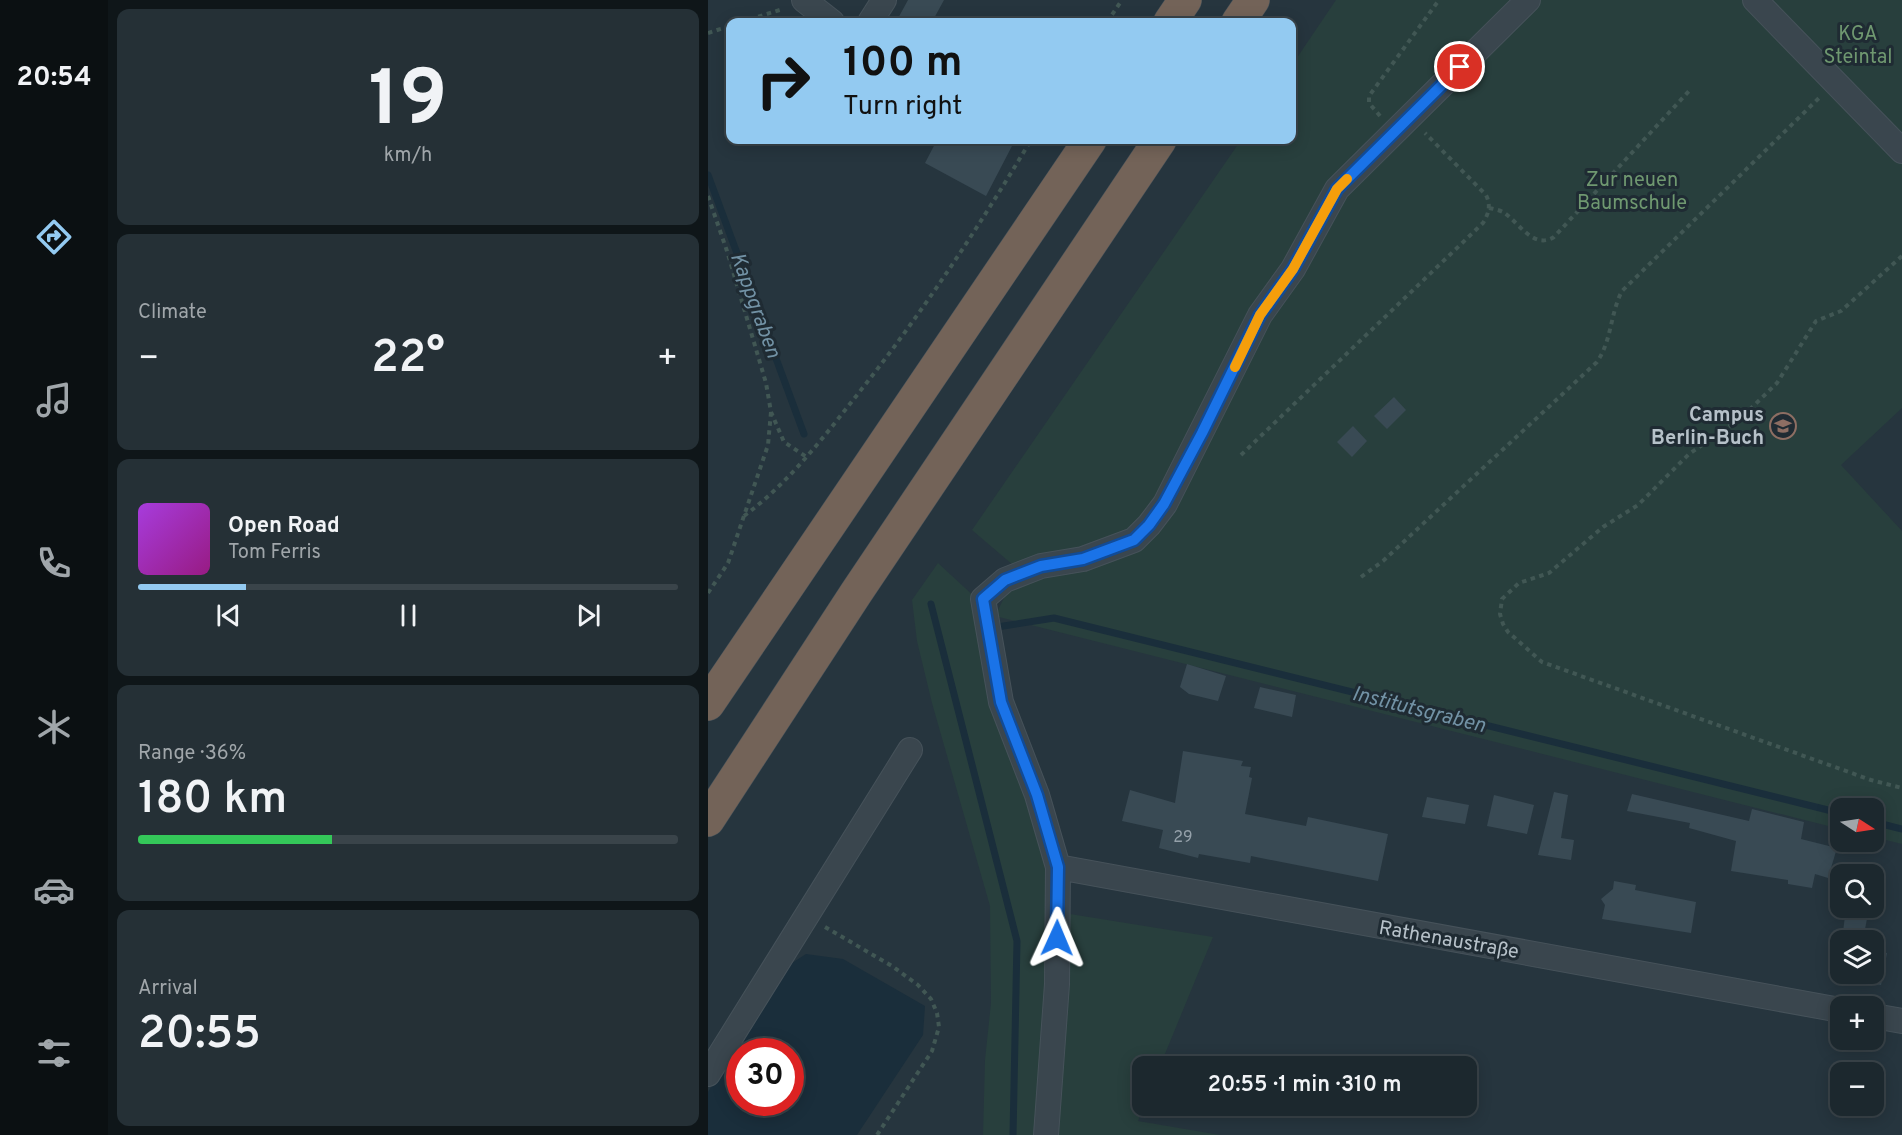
<!DOCTYPE html>
<meta charset="utf-8">
<style>
:root{--surface:#1c282e;--page:#253036;--text:#f1f3f6;--muted:#a0a6aa;--line:#3a444a;--accent:#93caf1}
body{margin:0;font-family:Overpass,sans-serif;background:var(--page);color:var(--text);height:100vh;display:flex;flex-direction:column;font-size:22px;white-space:nowrap}
*{box-sizing:border-box;margin:0}
p{font-size:20px;color:var(--muted)}
.icon{flex:none;width:33px;height:33px;fill:none;stroke:currentColor;stroke-width:2;stroke-linecap:round;stroke-linejoin:round}
.map{position:relative;flex:1;overflow:hidden}
.details{display:flex;flex-direction:column;gap:9px;padding:9px;background:#0f1619;width:600px}
.details>*{flex:none}
.guide{position:absolute;left:18px;top:18px;width:570px;height:126px;border-radius:12px;box-shadow:0 3px 15px #0003,0 0 0 2px var(--line);background:#93caf1;color:#111;overflow:hidden}
.needle{width:39px;rotate:102deg}
.buttons{position:absolute;left:1122px;top:798px;display:grid;gap:12px}
.buttons a{display:grid;place-items:center;width:54px;height:54px;border-radius:12px;background:var(--surface);box-shadow:0 3px 15px #0003,0 0 0 2px var(--line);font-size:30px}
.speed{position:absolute;left:18px;top:1038px;display:flex;gap:12px;font-size:30px;font-weight:700;text-align:center}
.speed>*{display:grid;place-content:center;width:78px;height:78px;border-radius:50%;background:var(--surface);box-shadow:0 3px 15px #0003,0 0 0 2px var(--line);line-height:1}
.speed .limit{border:9px solid #d22;background:#fff;color:#111}
.pin{position:absolute;display:grid;place-items:center;width:51px;height:51px;color:#fff;margin:-26px;border:3px solid #fff;border-radius:50%;box-shadow:0 2px 6px #0007}
.me{position:absolute;width:66px;margin:-33px;rotate:1deg;stroke-linejoin:round;filter:drop-shadow(0 0 4px #0008)}
.turn{display:flex;align-items:center;gap:21px;height:126px;padding:0 18px;font-size:27px}
.turn .icon{width:78px;height:78px;stroke-width:2.5}
.turn b{display:block;font-size:42px;line-height:51px}
.big{font-size:45px;font-weight:600;line-height:1.1}
.details .widget{flex:1;display:flex;flex-direction:column;justify-content:center;gap:9px;min-width:0;padding:0 21px;border-radius:12px;background:var(--page)}
.details .dial{align-items:center;gap:0}
.dial b{font-size:78px;line-height:1}
.song{display:flex;align-items:center;gap:18px}
.cover{width:72px;height:72px;border-radius:9px;background:linear-gradient(135deg,hsl(280 70% 55%),hsl(310 70% 35%))}
.played{height:6px;border-radius:3px;background:linear-gradient(90deg,var(--accent) 20%,var(--line) 20%)}
.keys{display:flex;justify-content:space-around;direction:ltr}
.heat{display:flex;justify-content:space-between;align-items:center;font-size:33px;direction:ltr}
.charge{height:9px;border-radius:4px;background:linear-gradient(90deg,#34c759 36%,var(--line) 0)}
.trip{position:absolute;left:424px;top:1056px;width:345px;height:60px;border-radius:12px;background:var(--surface);box-shadow:0 3px 15px #0003,0 0 0 2px var(--line);font-weight:600;line-height:60px;text-align:center}
main{display:flex;flex:1;min-height:0}
.tabs{display:flex;flex-direction:column;width:108px;justify-content:space-around;align-items:center;background:#0b1012;color:var(--muted)}
.tabs .icon{width:42px;height:42px}
.tabs .current{color:var(--accent)}
.tabs b{font-size:27px;color:var(--text)}
.map>svg:first-child{display:block}
</style>
<main>
<nav class="tabs">
<b>20:54</b>
<svg class="icon current" aria-label="directions" viewBox="0 0 24 24"><path d="M12 3l9 9-9 9-9-9zM9 14v-3h6M13 9l2 2-2 2"/></svg>
<svg class="icon" aria-label="music" viewBox="0 0 24 24"><path d="M9 18V5l10-2v13"/><circle cx="6" cy="18" r="3"/><circle cx="16" cy="16" r="3"/></svg>
<svg class="icon" aria-label="phone" viewBox="0 0 24 24"><path d="M5 4h4l2 5-3 2q2 4 5 5l2-3 5 2v4C11 20 4 13 5 4z"/></svg>
<svg class="icon" aria-label="climate" viewBox="0 0 24 24"><path d="M12 3v18M4 7l16 10M4 17L20 7"/></svg>
<svg class="icon" aria-label="car" viewBox="0 0 24 24"><path d="M5 17H2v-5l4-1 3-4h7l3 4 3 1v5h-3M9 17h6M6 11h13"/><circle cx="7" cy="17" r="2"/><circle cx="17" cy="17" r="2"/></svg>
<svg class="icon" aria-label="filters" viewBox="0 0 24 24"><path d="M4 7h16M4 17h16"/><circle cx="9" cy="7" r="2"/><circle cx="15" cy="17" r="2"/></svg>
</nav>
<section class="details">
<div class="widget dial"><b>19</b><p>km/h</p></div>
<div class="widget"><p>Climate</p>
<div class="heat"><a>−</a><b class="big">22°</b><a>+</a></div>
</div>
<div class="widget">
<div class="song"><i class="cover"></i><div><b>Open Road</b><p>Tom Ferris</p></div></div>
<div class="played"></div>
<div class="keys"><svg class="icon" aria-label="previous" viewBox="0 0 24 24"><path d="M18 5L8 12l10 7zM5 5v14"/></svg><svg class="icon" aria-label="pause" viewBox="0 0 24 24"><path d="M8 5v14M16 5v14"/></svg><svg class="icon" aria-label="next" viewBox="0 0 24 24"><path d="M6 5l10 7-10 7zM19 5v14"/></svg></div>
</div>
<div class="widget"><p>Range · 36%</p><b class="big">180 km</b><div class="charge"></div></div>
<div class="widget"><p>Arrival</p><b class="big">20:55</b></div>
</section>
<div class="map">
<svg width="1194" height="1135" viewBox="0 0 1194 1135">
<rect width="100%" height="100%" fill="#26353e"/>
<path fill="#283f3d" d="M628,0H1194V408L1133,465L1194,531V844L1166,837V808H1132V829L287,616L301,588L305,565L264,530L533,140H584V65Z
M230,563L270,600L336,837L341,877L333,1079L326,1135H275L277,1060L283,1003L282,906L224,703L209,641L204,600Z
M362,914L505,937L452,1066H435L436,1106L430,1121L512,1135H350Z"/>
<path fill="#1a2e3b" fill-rule="evenodd" d="M98,954L135,959L217,1006L215,1035L149,1135H0V1092L73,970ZM32,1052H82V1102H32Z"/>
<g fill="none" stroke-linecap="round" stroke-linejoin="round">
<path stroke="#1a2e3b" stroke-width="7" d="M0,175L96,434
M223,604L309,941L305,1135
M289,627L346,618L1132,813
M1166,822L1194,829"/>
</g>
<path fill="#394a54" d="M200,0H236L224,22H188Z
M229,140H292L304,146L278,196L217,163Z
M686,397L698,410L679,429L666,416Z
M645,426L659,441L644,457L629,442Z
M479,664L518,676L510,701L481,694L472,687Z
M552,687L588,695L584,717L546,708Z
M475,751L535,761L533,766L543,767L541,777L544,778L537,814L598,826L600,817L680,834L670,881L543,856L542,863L491,854L490,858L451,848L455,830L414,821L422,790L467,803Z
M846,792L860,795L853,838L866,840L863,860L830,855Z
M924,794L1041,821L1044,809L1096,822L1093,839L1129,848L1120,878L1107,874L1104,888L1080,884V880L1023,871L1028,841L981,828L982,823L919,811Z
M786,795L826,805L819,834L779,826Z
M719,797L761,805L757,824L714,817Z
M906,881L928,885L927,890L988,902L983,933L894,919L897,905L893,899L905,889Z
M1138,908H1161L1155,940H1134Z
M1166,951L1179,953L1173,985L1133,977L1134,974H1166Z"/>
<g fill="none" stroke-linecap="round" stroke-linejoin="round">
<defs>
<path id="minor" d="M96,0L124,22
M1047,0L1194,151
M162,22L176,0
M350,867L1132,1010
M1166,1016L1194,1021
M0,1074L202,750
M338,1135L349,984L350,867L329,795L293,702L275,599L297,580L333,566L375,559L426,540L441,525L457,504L552,315L585,269L629,189L820,0"/>
<path id="highway" d="M462,22L477,0
M530,22L545,0
M0,704L382,140
M0,820L148,593L452,140"/>
</defs>
<use href="#minor" stroke="#46525a" stroke-width="26"/>
<use href="#highway" stroke="#455159" stroke-width="34"/>
<path stroke="#415754" stroke-width="4" stroke-dasharray="4.5 4.5" stroke-linecap="butt" d="M33,22L75,9
M399,22L414,0
M0,33L22,26
M672,116L661,103V96L731,0
M0,196L19,251L58,383L63,412L76,442L100,458
M781,208C786,209 791,210 795,212C811,222 825,250 846,237L981,91
M1194,256L1133,311L1108,321L1069,383L1032,419L981,454L930,505L895,527L841,573L811,583L794,599L792,614L795,624L800,632L834,662L1163,780L1194,788
M533,455L775,223C781,213 783,205 778,195L717,133
M36,516C79,484 112,442 145,400C211,318 269,230 323,140
M653,577L675,561L889,362C904,340 902,314 914,291L1112,97
M0,593L20,563L60,445L63,412
M117,927L184,966L210,985L223,999L229,1013L231,1027L224,1051L169,1135"/>
<use href="#minor" stroke="#3a464e" stroke-width="24"/>
<use href="#highway" stroke="#736358" stroke-width="33"/>
</g>
<g fill="none" stroke-linecap="round" stroke-linejoin="round">
<defs>
<path id="route" d="M349,938L350,867L329,795L293,702L275,599L297,580L333,566L375,559L426,540L441,525L456,504L494,433L552,315L585,269L629,189L752,67"/>
</defs>
<use href="#route" stroke="#114b97" stroke-width="15"/>
<use href="#route" stroke="#1a73e8" stroke-width="10"/>
<path stroke="#f59e0b" stroke-width="10" d="M527,367L552,315L585,269L629,189L639,179"/>
</g>
<defs>
<symbol id="university-ring" viewBox="-11 -11 22 22"><circle r="9.5" fill="#1f2b33" stroke="#8d6e63" stroke-width="1.5"/><path d="M0-5L7-2L0 1L-7-2ZM-4 1L0 2.5L4 1V4Q0 6-4 4Z" fill="#8d6e63"/></symbol>
</defs>
<g fill-rule="evenodd">
<use href="#university-ring" x="1060" y="411" width="30" height="30"/>
</g>
<g text-anchor="middle" stroke-width="6" stroke-linejoin="round" paint-order="stroke">
<g font-size="16" fill="#95a1aa">
<text x="475" y="842">29</text>
</g>
<g font-size="20" fill="#6f9870" stroke="#1f2b33">
<text x="1150" y="40">KGA<tspan x="1150" dy="23">Steintal</tspan></text>
<text x="924" y="186">Zur neuen<tspan x="924" dy="23">Baumschule</tspan></text>
</g>
<g font-size="20" font-weight="bold" fill="#b6c1c9" stroke="#1f2b33" text-anchor="end">
<text x="1056" y="421">Campus<tspan x="1056" dy="23">Berlin-Buch</tspan></text>
</g>
<g font-size="20" fill="#b6c1c9" stroke="#1f2b33">
<text transform="translate(741 939) rotate(10)" y="7">Rathenaustraße</text>
</g>
<g font-size="21" font-style="italic" fill="#7292a5" stroke="#1f2b33">
<text transform="translate(48 305) rotate(70)" y="7">Kappgraben</text>
<text transform="translate(711 709) rotate(14)" y="7">Institutsgraben</text>
</g>
</g>
</svg>
<div class="buttons">
<a><svg class="needle" viewBox="-14 -14 28 28"><path d="M0-13l5 13h-10z" fill="#e53935"/><path d="M0 13l5-13h-10z" fill="#a0a6aa"/></svg></a>
<a><svg class="icon" aria-label="search" viewBox="0 0 24 24"><circle cx="10" cy="10" r="6"/><path d="M15 15l6 6"/></svg></a>
<a><svg class="icon" aria-label="layers" viewBox="0 0 24 24"><path d="M12 4l9 5-9 5-9-5zM3 14l9 5 9-5"/></svg></a>
<a>+</a>
<a>−</a>
</div>
<div class="speed"><div class="limit">30</div></div>
<div class="pin" style="left:752px;top:67px;background:#d93025"><svg class="icon" aria-label="arrive" viewBox="0 0 24 24"><path d="M6 21V4h12l-3 4 3 4H6"/></svg></div>
<svg class="me" style="left:349px;top:938px" viewBox="-20 -20 40 40"><path d="M0-17L14 15 0 8-14 15z" fill="#1a73e8" stroke="#fff" stroke-width="4"/></svg>
<div class="trip">20:55 · 1 min · 310 m</div>
<div class="guide">
<div class="turn"><svg class="icon" aria-label="right" viewBox="0 0 24 24"><path d="M7 20v-9h11M14 6l5 5-5 5"/></svg><div><b>100 m</b>Turn right</div></div>
</div>
</div>
</main>
